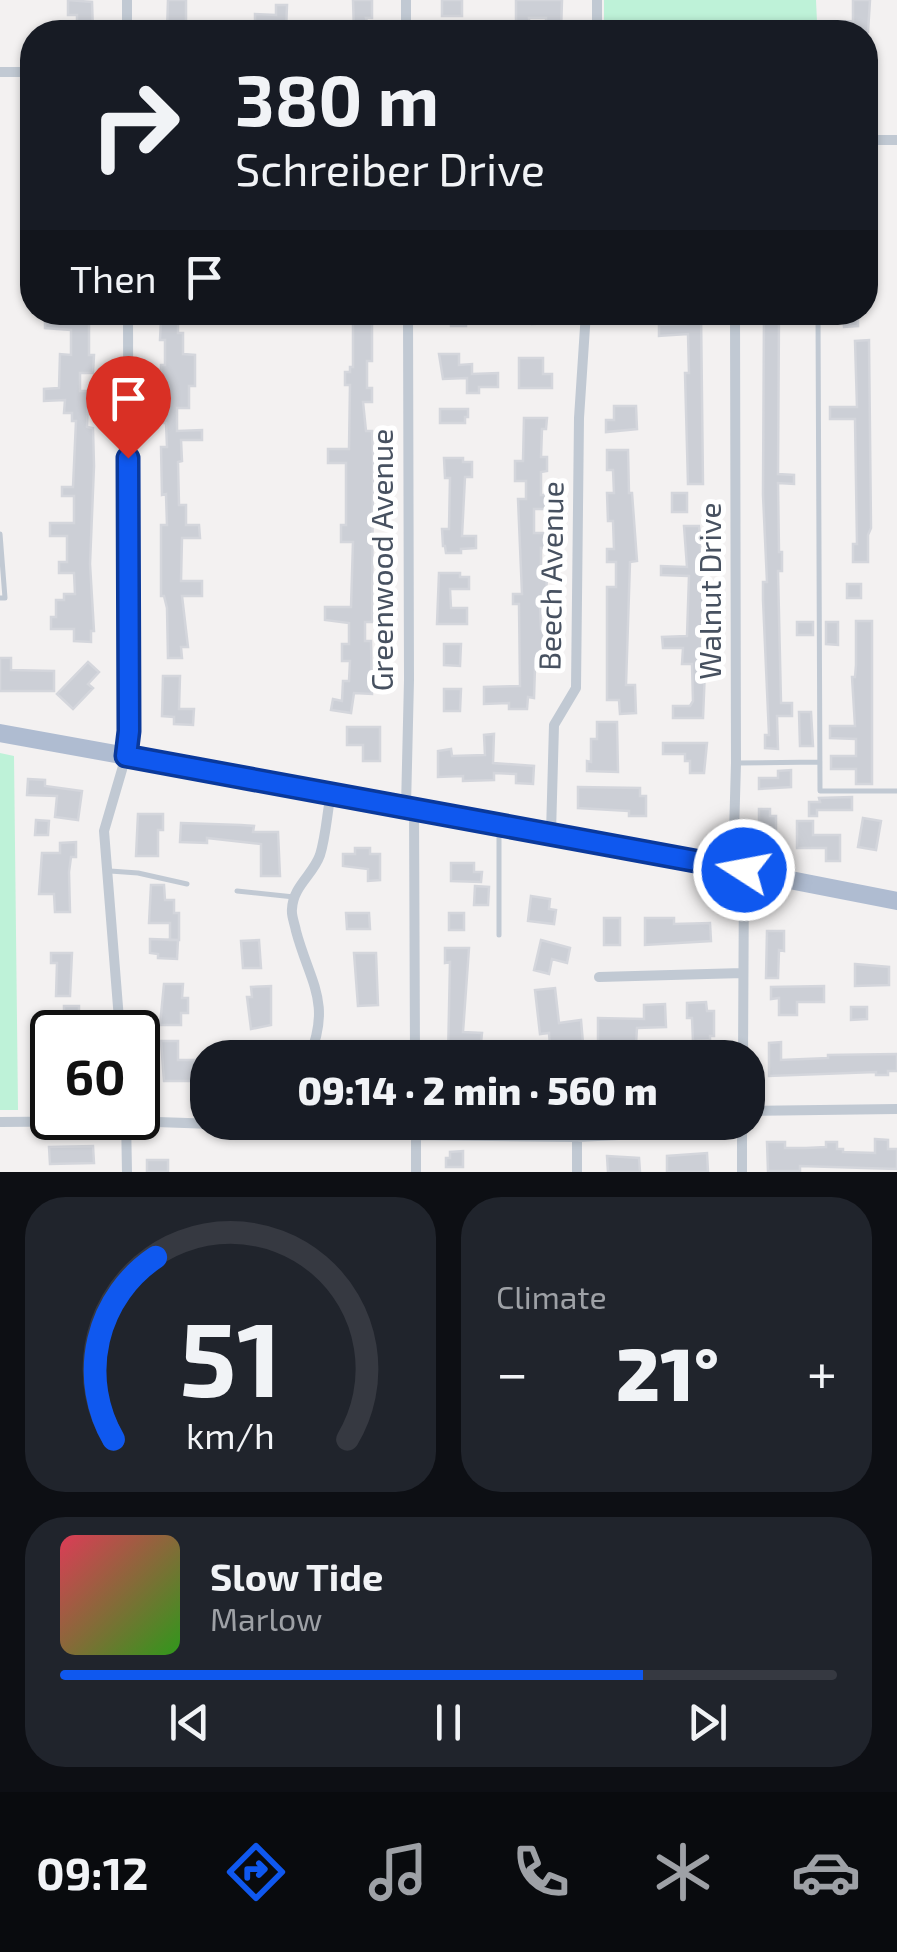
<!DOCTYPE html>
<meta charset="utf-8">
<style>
:root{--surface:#171b24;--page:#20242c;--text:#f1f3f6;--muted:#9ea1a6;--line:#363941;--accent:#0f58ef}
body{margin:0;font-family:"Exo 2",sans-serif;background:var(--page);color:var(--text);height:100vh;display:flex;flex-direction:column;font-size:38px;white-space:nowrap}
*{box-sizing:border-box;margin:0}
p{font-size:32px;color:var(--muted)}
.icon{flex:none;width:55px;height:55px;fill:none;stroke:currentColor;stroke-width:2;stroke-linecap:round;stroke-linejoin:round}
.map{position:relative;height:1172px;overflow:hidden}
.panel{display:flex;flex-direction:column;gap:25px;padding:25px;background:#0d0f14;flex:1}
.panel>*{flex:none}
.banner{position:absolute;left:20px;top:20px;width:858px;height:305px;border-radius:40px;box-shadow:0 2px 8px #0004;background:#171b24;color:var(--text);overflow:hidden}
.speed{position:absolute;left:30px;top:1010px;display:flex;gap:20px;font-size:50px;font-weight:700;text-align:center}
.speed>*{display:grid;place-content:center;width:130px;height:130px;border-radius:50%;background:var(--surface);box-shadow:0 2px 8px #0004;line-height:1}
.speed .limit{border:5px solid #111;border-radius:15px;background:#fff;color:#111}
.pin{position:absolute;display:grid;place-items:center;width:85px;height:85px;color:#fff;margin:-102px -42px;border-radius:50% 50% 50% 0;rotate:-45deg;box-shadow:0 0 10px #0007}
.pin .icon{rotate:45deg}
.me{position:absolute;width:110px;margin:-55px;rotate:281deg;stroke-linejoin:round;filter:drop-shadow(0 0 8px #0008)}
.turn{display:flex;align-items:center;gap:35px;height:210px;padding:0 50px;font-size:45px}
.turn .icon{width:130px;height:130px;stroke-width:2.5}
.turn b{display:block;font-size:70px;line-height:85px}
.then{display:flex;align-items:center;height:95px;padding:0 50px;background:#0003;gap:20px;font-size:38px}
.big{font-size:75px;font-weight:800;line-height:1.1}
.panel .card{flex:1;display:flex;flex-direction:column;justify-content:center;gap:15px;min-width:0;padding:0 35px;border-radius:40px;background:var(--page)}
.panel .dial{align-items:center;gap:0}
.dial svg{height:260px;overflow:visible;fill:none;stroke:var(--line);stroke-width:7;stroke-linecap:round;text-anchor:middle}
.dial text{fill:var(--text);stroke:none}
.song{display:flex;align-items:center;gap:30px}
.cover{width:120px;height:120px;border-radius:15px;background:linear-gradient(135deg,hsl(350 70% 55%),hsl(110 70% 35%))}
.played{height:10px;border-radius:5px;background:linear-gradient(90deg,var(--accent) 75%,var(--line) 75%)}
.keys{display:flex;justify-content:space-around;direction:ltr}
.heat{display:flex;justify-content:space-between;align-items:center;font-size:55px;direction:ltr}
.panel .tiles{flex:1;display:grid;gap:25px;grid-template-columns:1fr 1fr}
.card:last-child{grid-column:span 2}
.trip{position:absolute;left:190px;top:1040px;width:575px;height:100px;border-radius:40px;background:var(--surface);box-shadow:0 2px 8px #0004;font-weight:800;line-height:100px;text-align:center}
.dock{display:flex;height:160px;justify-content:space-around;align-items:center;background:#090b0e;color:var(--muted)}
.dock .icon{width:70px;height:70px}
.dock .current{color:var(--accent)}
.dock b{font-size:45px;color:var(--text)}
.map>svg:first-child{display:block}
</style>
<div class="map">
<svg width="897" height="1172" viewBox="0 0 897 1172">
<rect width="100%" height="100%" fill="#f3f1f1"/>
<path fill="#bef2d8" d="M604,0H816L817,22L751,23V32H720V24H604Z
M0,753L14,756L18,1110H0Z"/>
<path fill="#cccfd6" stroke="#d4d6dc" stroke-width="2.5" d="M68,0L92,2L93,32H77V15H68Z
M168,0H186V22H209L210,32H167Z
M353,0H372V18H366L370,32H354Z
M442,0H462V16H442Z
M516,0H562L561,32H546V18H529L530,32H516Z
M853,0H870L868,32H826V22L853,21Z
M276,5H287L286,32L255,29V14L276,15Z
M353,312H369L368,317H372V361H367V388H372V402H363L366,431H372L373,458L372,622H365V641H371L372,694L354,693L351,713L331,710L333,699L342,701L343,681H349L350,661H342V644H349V623L325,620V607H351L353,542H341V525H346V463H328V449H349L350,385H345V372H350V367H353Z
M451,312H466V326H451Z
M531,312H553L554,323L532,324Z
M686,312H701L703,484H688L685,373H689L688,334L659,336V325L686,324Z
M764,312H779L778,474L794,475V484L778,483L779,552H782V571H778L781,703H792V716H777L778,749L765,748V735H769L763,600V582H767L763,495Z
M843,312H858V326L844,327Z
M89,316V355H94L93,373H80V391H93V401L88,400L87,427L93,428L94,466L90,564L94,631H91V642L74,641V629H51V617H56V600H64V594H75L74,573H59V562H67V536H50V523H74V496H62V487H73L76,421H72V413H64L65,400L44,401V389L59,388L60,354L71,355V330L45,328V317Z
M161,319H178V333H183V354L195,355V386H189V408H177V431L202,430V440H181L182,461L178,462L179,505H186V525H199L200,538H182L181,581H202V596H182L188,647H181L182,658H168L167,608L164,596H161V525H167L166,494L162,495L161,447H167L166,423H161V365H165V340H160Z
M869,340L871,528L868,535V562H853V544H857L855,419H830V407H857L855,341Z
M439,354H459V365L472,364V374L498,373V387H479V393H467V378L443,379Z
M519,358H543V374H552V388H519Z
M614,406H636L637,429L606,432V420H614Z
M440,409H468V417H465V423H440Z
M524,418H547L546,429H542L541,457H547V471L541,472V495H547L546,509H534V533H547V548H541V573H547L546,604H540L541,629H547L548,667H535L534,698L528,697L527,709H509V703L484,704V687L520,686L519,604H513V594H522L518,499H526V481H515V461H523Z
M607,450H628L629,493H632L637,561L630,562L626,685H635L636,713L620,714L619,700H607V587H616V562H607V549H614L613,521H608L607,493H614L613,470H607Z
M444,458H463V462H472V477H465L462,536H476V548L461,549V553H446L445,546H443L442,529H449L450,478H445Z
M672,493H687V512H672Z
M684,526H699L704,580L702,645H706L703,718H673V706H690L693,701L692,664H682L683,648H663L662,637L687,636L689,576L661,575V566L687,567Z
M439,573H460V577H469V589H450L451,608H467V624H437Z
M847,584H861V598H847Z
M856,621H872V784H856V769H831V756H856V739L830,738V726H855L852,677H855L856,665Z
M797,622H813V635H797Z
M826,622H838V645L826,644Z
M444,644H461L460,666L444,665Z
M0,658H11V670L54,671V691H0Z
M88,662L99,672L88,684L93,688L73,709L57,694Z
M163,676H180L179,709H194L193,725L174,724V717L162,716Z
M444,689H461L460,711H444Z
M799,712H811L813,746H800Z
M597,722H617L618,772L587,771V761L591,762V739H597Z
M347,727H380V761H363V745H347Z
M494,734L493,763L534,766L533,784L516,783V774L494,773V780L463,781V776L438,777V751L451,749L452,756L485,755L484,735Z
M663,743H707L704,773H690V761H685V754H663Z
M791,770V787L759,789V778H778V771Z
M28,779L45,780V786L82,791L78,820L55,817L57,796L27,795Z
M578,787L640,788V796H646V816H629V811L578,808Z
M852,797V810H817V816H809V802H820L819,798Z
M759,809H770V816H776V830L759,831Z
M138,814H163V830H158V856H136Z
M863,818L881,821L876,850L858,847Z
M36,820L49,821L48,835H35Z
M797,821H813V835H840V861H826V848H797Z
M181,823L241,825L254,826L253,832H278L280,876H261V844L207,838V843L180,842Z
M76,842V857H71L69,872L70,912H55L54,894H39L42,853H60V843Z
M355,848H370V854H380V880L368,881V869L343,866V854H355Z
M451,863H474V872H482L481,882L451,881Z
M151,885H164L165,900H174V913H179V940H170V923H149Z
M475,886L489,887L488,905H474Z
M531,896L550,899L549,909L556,910L554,924L528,921Z
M346,913H369L370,929H347Z
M449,913H464V930H449Z
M604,918H620V945H604Z
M645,918H674V924L710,923L711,941L645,945Z
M767,931H784V951L779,950L778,978H766Z
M150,939L178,940L177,959L158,958V954L150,953Z
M259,940L261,968H243L241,941Z
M541,940L570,948L567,963L552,959L549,974L534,970Z
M445,948H469L463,1032L482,1033L481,1043H468V1054H462V1058H448L450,962L445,963Z
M51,953H72L70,996H56L57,963H51Z
M354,953H376L378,1005L358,1006Z
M855,964L889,967V985L855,986Z
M164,984H183L182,998H188V1013H181V1025H160Z
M271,986V1025L251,1029L247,997H252L251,987Z
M824,986V1002H797V1015H779V998L771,999V987Z
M555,988L559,1023L581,1020L583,1043L550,1046L549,1033L540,1034L535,990Z
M706,1002L707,1011H714V1036H710V1040L693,1041L692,1018H687V1003Z
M665,1004L666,1027L637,1028L636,1044L598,1043V1018L644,1019V1005Z
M64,1006H79V1026L64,1025Z
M851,1007H867V1019L851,1020Z
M161,1041H178V1060H202V1081H164Z
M781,1042V1060L828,1058V1055L897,1054V1071H888V1075H876V1072L769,1076V1043Z
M875,1139L888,1140V1149H897V1169L800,1166V1171H768L767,1142H785V1148H806L826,1147V1142H837V1149H843V1152L875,1153Z
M93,1146L94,1163L50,1164L49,1147Z
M463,1151V1167H446V1158H450V1152Z
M707,1153L708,1172H667V1156Z
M607,1156L639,1158L640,1172H608Z
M147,1160H168V1172H147Z"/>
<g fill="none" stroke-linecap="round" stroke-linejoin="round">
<path stroke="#c1c9d3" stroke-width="5" d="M818,312L820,791H897
M0,534L5,598H0
M738,763L820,762
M110,871L138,873L187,884
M237,891L294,897
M499,935V827"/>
<path stroke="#c1c9d3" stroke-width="10" d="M597,0V32
M127,32V0
M406,32V0
M0,72H32
M865,140H897
M406,807L409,680L408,312
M414,808L415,1058
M551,833L554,725L576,688L579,418L586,312
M733,869L736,763L735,312
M599,977L743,973
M120,1032L104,831L126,756L129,731L128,312
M309,1058C332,1002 310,983 296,931C295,924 291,916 292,909C293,886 313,875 320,855C326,836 327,813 331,793
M743,1058L744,871
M748,1111L897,1109
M126,1118L127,1172
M0,1122L127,1121L304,1127L416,1135L577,1137L742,1129
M416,1122V1172
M577,1137V1172
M742,1172V1124"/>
<path stroke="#afbcd1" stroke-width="18" d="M0,733L551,833L897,901"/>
</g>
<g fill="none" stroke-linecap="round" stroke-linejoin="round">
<defs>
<path id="route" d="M128,458L129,731L126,756L744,870"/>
</defs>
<use href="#route" stroke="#0a399b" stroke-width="25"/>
<use href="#route" stroke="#0f58ef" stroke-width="18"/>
</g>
<g text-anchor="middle" stroke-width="10" stroke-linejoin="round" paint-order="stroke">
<g font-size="30" fill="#475160" stroke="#fff">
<text transform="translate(383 560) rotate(-90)" y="10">Greenwood Avenue</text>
<text transform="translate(552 576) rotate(-89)" y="10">Beech Avenue</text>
<text transform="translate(711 591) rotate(-90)" y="10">Walnut Drive</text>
</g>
</g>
</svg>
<div class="speed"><div class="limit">60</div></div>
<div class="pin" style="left:128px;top:458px;background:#d93025"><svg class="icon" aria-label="arrive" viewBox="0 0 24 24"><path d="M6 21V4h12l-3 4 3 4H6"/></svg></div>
<svg class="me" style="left:744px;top:870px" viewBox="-20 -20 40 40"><circle r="17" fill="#0f58ef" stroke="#fff" stroke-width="3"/><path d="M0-11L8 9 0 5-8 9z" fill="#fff"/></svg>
<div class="trip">09:14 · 2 min · 560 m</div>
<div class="banner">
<div class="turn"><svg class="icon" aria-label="right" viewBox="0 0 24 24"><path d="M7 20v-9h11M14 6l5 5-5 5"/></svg><div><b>380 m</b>Schreiber Drive</div></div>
<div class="then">Then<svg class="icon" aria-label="arrive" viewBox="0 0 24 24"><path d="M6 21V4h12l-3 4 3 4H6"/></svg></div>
</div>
</div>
<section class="panel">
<div class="tiles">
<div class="card dial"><svg viewBox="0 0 100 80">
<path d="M14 69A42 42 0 1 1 86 69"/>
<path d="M14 69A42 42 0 0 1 27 13" stroke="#0f58ef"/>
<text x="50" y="56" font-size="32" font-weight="700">51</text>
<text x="50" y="72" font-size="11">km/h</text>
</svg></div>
<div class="card"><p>Climate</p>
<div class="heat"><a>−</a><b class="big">21°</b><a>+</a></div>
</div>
<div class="card">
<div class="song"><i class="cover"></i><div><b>Slow Tide</b><p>Marlow</p></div></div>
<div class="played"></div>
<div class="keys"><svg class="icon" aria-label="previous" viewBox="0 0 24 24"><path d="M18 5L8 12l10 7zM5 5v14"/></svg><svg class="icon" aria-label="pause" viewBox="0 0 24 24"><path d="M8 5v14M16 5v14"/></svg><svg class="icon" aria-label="next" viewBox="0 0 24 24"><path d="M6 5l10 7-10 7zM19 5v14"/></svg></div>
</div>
</div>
</section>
<nav class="dock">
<b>09:12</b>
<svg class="icon current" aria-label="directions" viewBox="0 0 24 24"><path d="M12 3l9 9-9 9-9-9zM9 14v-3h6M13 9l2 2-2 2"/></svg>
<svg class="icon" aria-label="music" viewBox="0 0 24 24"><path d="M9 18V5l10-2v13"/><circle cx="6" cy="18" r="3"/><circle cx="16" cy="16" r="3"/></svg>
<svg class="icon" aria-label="phone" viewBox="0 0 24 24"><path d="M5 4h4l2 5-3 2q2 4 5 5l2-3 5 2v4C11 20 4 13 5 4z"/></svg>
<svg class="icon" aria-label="climate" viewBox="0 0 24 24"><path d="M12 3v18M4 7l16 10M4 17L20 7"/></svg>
<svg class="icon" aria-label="car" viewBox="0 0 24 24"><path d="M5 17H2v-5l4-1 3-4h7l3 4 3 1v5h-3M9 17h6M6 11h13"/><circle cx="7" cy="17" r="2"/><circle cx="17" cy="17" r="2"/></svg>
</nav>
